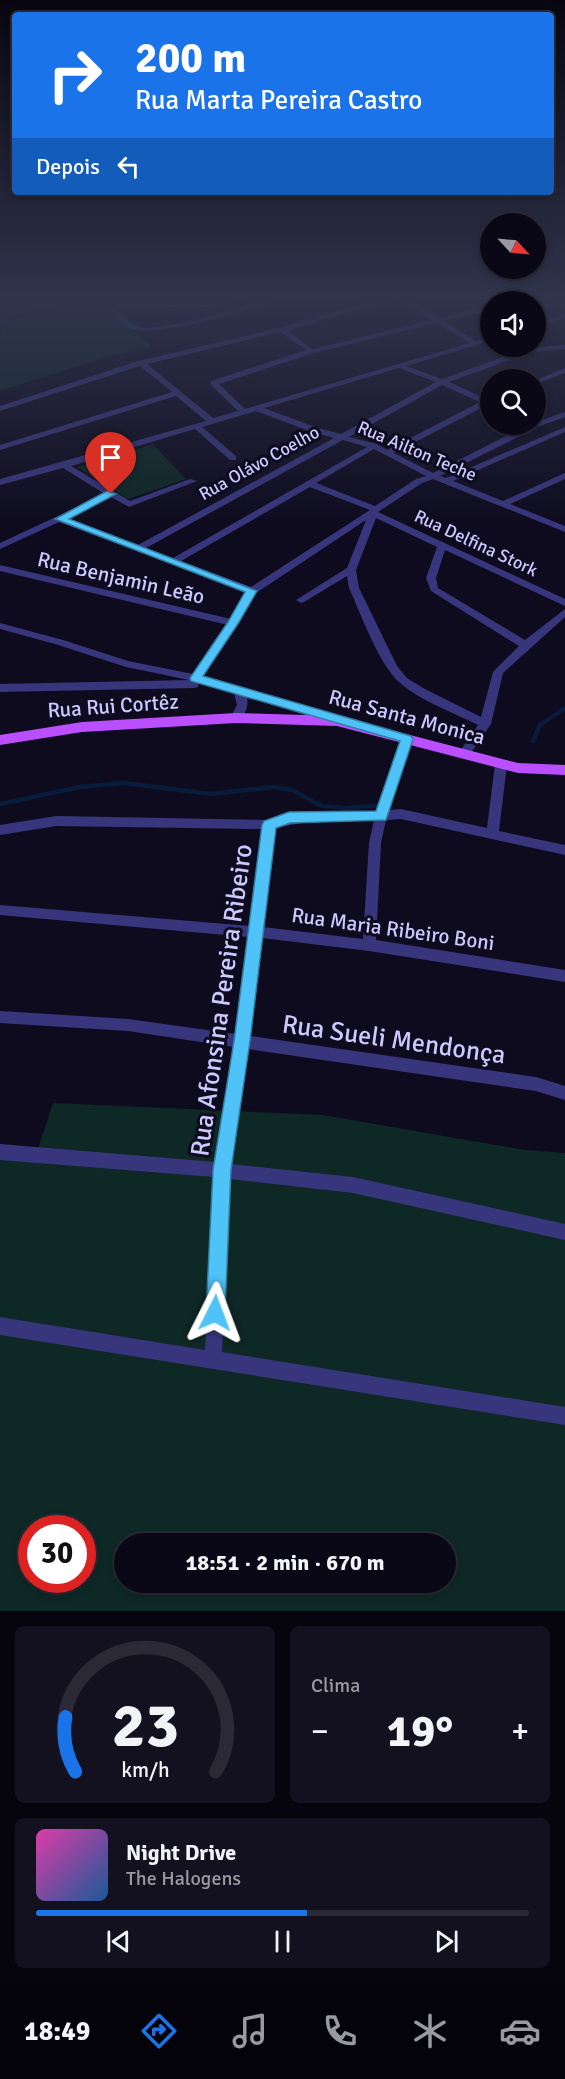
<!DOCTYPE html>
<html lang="pt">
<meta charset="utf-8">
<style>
:root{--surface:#0a0816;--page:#13111f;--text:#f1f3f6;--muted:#999aa1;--line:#2a2935;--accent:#1a73e8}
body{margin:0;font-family:Signika,sans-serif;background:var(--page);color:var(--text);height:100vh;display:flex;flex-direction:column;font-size:22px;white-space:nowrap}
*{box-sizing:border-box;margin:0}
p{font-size:20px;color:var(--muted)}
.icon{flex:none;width:33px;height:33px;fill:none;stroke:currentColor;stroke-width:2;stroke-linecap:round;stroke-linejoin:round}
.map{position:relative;height:1611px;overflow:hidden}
.side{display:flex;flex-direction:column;gap:15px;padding:15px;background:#06040c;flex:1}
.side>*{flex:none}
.top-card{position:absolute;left:12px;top:12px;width:542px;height:183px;border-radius:6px;box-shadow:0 3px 9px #0003,0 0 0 2px var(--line);background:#1a73e8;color:#fff;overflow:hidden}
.needle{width:39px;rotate:116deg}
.fabs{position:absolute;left:480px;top:213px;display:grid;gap:12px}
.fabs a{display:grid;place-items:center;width:66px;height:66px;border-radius:50%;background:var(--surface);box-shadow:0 3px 9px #0003,0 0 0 2px var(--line);font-size:30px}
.speed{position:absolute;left:18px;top:1515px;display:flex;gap:12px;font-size:30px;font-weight:700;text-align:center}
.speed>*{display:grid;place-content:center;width:78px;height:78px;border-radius:50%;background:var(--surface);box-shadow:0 3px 9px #0003,0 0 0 2px var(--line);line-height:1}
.speed .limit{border:9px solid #d22;background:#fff;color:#111}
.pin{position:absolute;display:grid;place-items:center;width:51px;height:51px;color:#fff;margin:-62px -26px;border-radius:50% 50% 50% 0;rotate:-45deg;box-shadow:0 0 6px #0007}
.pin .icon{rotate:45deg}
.me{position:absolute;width:66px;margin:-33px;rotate:3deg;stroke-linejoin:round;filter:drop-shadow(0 0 4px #0008)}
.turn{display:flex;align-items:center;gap:21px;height:126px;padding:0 24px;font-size:27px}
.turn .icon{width:78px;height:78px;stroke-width:2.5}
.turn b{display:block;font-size:42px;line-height:51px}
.then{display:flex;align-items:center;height:57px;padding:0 24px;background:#0003;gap:12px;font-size:22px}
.big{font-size:45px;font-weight:800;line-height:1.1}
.side .card{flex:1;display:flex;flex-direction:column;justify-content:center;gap:9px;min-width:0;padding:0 21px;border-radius:9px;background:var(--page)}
.side .dial{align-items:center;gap:0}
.dial svg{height:156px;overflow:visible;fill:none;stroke:var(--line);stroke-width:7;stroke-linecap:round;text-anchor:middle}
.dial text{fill:var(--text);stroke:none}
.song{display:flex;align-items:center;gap:18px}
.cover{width:72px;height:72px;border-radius:9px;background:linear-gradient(135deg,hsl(320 70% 55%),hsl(210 70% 35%))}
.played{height:6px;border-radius:3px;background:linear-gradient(90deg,var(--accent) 55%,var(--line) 55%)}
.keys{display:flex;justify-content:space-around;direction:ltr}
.heat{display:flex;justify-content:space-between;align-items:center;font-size:33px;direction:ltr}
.side .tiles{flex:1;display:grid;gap:15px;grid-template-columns:1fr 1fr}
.card:last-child{grid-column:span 2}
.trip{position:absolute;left:114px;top:1533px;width:342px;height:60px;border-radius:30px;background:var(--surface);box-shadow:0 3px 9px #0003,0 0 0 2px var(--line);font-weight:800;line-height:60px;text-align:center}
.menu{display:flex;height:96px;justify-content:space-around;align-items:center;background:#040309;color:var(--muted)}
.menu .icon{width:42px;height:42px}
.menu .current{color:var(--accent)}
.menu b{font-size:27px;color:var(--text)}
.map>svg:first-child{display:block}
</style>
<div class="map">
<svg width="565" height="1611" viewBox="0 0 565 1611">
<rect width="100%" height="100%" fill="#0e0b1e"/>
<path fill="#0e2826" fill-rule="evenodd" d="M5,300H214L145,305L113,304L107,306L152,347L100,359L0,391V301Z
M153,444L186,479L128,499L77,467Z
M53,1103L323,1115L525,1150L565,1153V1611H0V1157L31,1155L39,1146ZM32,1528H82V1580H32ZM124,1544H446V1582H124Z"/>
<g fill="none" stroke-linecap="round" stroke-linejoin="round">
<path stroke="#081b3a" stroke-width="3" d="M0,329L15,316L51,311L60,300"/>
<path stroke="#081b3a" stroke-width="4.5" d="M533,741L540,725L565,708
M0,804L80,787L124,783L211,794L274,787L292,790L322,806L345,808L383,805"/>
<path fill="#37367d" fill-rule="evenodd" d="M218,300H228C199,316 148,300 116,308C122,313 129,323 138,326C159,334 239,308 263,300H271C253,312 158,335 136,330C126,328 115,315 108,307L125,302L177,303Z
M379,300H388L287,331L313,349L432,320L401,300H408L439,318L490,306V310L444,321L476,341L490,337V341L406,366L442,379L527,348L565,345V349L531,352L449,382L486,399L490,398V405H487L394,453L433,473L530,424H536V422L565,412V417L540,426L440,476L446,478L565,427V432L453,481L503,501L565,473V479L510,504L565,526V532L433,479L422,483L378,512L565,599V606L445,550L436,578L438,588L525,640L565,609V617L503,673L491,724L468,757L464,758L458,754L478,725C453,712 422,702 400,683C379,665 361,614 349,588L347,576L304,602L301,603L296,600L347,568L366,520L256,593L239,623L203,676L338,717L340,720L338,723L334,724L247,697C249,707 245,713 240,721H232L230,718L237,705L234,693L199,682L198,687L194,688L0,692V684L189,680L126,667L55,644L0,629V623L63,640L128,661L193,674L228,625L0,571V565L231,619L246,592L59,522L0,549V543L105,494L63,468L0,485V479L206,421L176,396L0,450V445L172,392L140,366L0,411V406L138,361L279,328ZM437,323L470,343L245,409L219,384L314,353ZM280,332L306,350L211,381V385L238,411L213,418L147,364ZM399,368L436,382L341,434L318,428L264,408ZM442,385L480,402L387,450L377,444L349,437ZM256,411L312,432L334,438L138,545L66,518L111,497L129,507L197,481L190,479L130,501L71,466L195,429L230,460H236V456L202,427ZM343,440L367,447L173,558L146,548ZM374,449L426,476L416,479L375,506L316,483ZM310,487L370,510L251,587L181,561ZM376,518L437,547L426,578L431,591L519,646L493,672L481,717L423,688L407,678L397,666L359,588L356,570Z
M551,300H559L565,303V307Z
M565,314V318L536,327V323Z
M565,368V373L536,384V380Z
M407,735L413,739L389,810L401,809L487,828L495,764L501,760L507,764L499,831L565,845V855L401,819L386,820L381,843L376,940L565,970V982L369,951L262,938L250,1036L536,1077L565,1086V1100L536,1091L248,1049L231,1164L353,1177L565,1224V1240L353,1193L230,1179L222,1352L565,1407V1425L0,1335V1317L205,1350L214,1177L0,1160V1144L215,1162L234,1047L128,1031L0,1023V1011L128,1019L236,1034L248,937L0,915V905L250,926L262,829L56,826L0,835V825L56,816L269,820L301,813L377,811L401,739ZM317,820H374L369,843L363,939L263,927L275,828Z"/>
<path fill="#ba4fff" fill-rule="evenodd" d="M236,713L337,716L518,763L565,765V775L518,773L337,726L236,723L82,732L0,745V735L82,722Z"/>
</g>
<linearGradient id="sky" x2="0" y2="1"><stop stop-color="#080610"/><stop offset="0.57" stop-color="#30344c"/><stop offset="1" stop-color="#30344c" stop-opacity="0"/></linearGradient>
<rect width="565" height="525" fill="url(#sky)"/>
<path fill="#4fc3f7" stroke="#337fa1" stroke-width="1.5" d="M107,491L116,494L69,519L257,591L239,622L203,676L411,736L413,739L386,820L290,823L276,828L250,1041L231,1170L225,1313L222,1320L215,1323L208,1320L206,1313L213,1170L234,1041L262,825L264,821L289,812L376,811L400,741L191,681L190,678L228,622L245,592L55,519Z"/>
<g text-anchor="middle" stroke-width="6" stroke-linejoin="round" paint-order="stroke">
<g font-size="18" fill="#cdc8ff" stroke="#0e0b1e">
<text transform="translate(417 451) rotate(23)" y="6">Rua Ailton Teche</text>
<text transform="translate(259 463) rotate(-29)" y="6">Rua Olávo Coelho</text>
<text transform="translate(476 543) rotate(25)" y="6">Rua Delfina Stork</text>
</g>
<g font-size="21" fill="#cdc8ff" stroke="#0e0b1e">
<text transform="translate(121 578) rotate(13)" y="7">Rua Benjamin Leão</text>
<text transform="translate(113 706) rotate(-4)" y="7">Rua Rui Cortêz</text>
<text transform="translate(407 717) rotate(15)" y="7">Rua Santa Monica</text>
<text transform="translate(393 929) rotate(8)" y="7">Rua Maria Ribeiro Boni</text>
</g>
<g font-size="26" fill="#cdc8ff" stroke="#0e0b1e">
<text transform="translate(221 1000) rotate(-82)" y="9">Rua Afonsina Pereira Ribeiro</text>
<text transform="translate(394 1039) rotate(8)" y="9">Rua Sueli Mendonça</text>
</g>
</g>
</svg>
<div class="fabs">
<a><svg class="needle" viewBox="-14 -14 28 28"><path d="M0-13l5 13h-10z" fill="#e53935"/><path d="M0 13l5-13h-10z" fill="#999aa1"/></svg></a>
<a><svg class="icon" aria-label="sound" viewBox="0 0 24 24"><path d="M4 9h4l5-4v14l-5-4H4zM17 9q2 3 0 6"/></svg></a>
<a><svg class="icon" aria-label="search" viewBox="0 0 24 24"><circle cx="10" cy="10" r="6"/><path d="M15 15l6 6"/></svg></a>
</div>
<div class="speed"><div class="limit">30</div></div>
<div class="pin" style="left:111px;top:494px;background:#d93025"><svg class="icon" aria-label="arrive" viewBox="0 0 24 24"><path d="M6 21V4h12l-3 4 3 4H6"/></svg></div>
<svg class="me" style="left:215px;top:1313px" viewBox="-20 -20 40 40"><path d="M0-17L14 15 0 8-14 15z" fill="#4fc3f7" stroke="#fff" stroke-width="4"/></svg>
<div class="trip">18:51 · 2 min · 670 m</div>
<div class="top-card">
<div class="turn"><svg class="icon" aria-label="right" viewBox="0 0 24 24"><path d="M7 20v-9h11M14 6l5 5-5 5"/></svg><div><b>200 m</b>Rua Marta Pereira Castro</div></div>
<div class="then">Depois<svg class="icon" aria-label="left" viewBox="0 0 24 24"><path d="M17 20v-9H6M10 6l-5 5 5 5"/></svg></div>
</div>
</div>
<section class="side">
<div class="tiles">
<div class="card dial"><svg viewBox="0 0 100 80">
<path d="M14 69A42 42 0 1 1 86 69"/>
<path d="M14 69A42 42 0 0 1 9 41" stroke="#1a73e8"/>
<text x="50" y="56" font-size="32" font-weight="700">23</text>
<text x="50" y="72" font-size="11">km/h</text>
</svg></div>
<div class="card"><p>Clima</p>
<div class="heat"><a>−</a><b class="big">19°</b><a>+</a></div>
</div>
<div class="card">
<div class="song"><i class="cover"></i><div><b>Night Drive</b><p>The Halogens</p></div></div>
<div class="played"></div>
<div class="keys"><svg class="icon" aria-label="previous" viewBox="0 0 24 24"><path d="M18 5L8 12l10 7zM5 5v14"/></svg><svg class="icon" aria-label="pause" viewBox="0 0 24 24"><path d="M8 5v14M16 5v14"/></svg><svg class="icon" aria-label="next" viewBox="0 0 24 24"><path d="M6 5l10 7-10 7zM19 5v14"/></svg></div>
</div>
</div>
</section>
<nav class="menu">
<b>18:49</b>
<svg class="icon current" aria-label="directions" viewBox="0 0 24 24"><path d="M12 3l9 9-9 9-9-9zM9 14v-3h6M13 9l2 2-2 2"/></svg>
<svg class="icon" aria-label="music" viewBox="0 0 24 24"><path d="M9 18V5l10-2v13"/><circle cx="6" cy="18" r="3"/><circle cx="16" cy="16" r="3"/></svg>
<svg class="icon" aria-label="phone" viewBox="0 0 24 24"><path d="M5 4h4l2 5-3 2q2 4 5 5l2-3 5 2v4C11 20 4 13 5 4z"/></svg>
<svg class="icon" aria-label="climate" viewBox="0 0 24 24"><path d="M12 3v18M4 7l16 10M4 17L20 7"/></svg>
<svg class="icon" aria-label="car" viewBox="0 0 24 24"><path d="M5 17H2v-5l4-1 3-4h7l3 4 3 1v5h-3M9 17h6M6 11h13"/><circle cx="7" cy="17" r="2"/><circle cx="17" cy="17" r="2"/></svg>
</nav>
